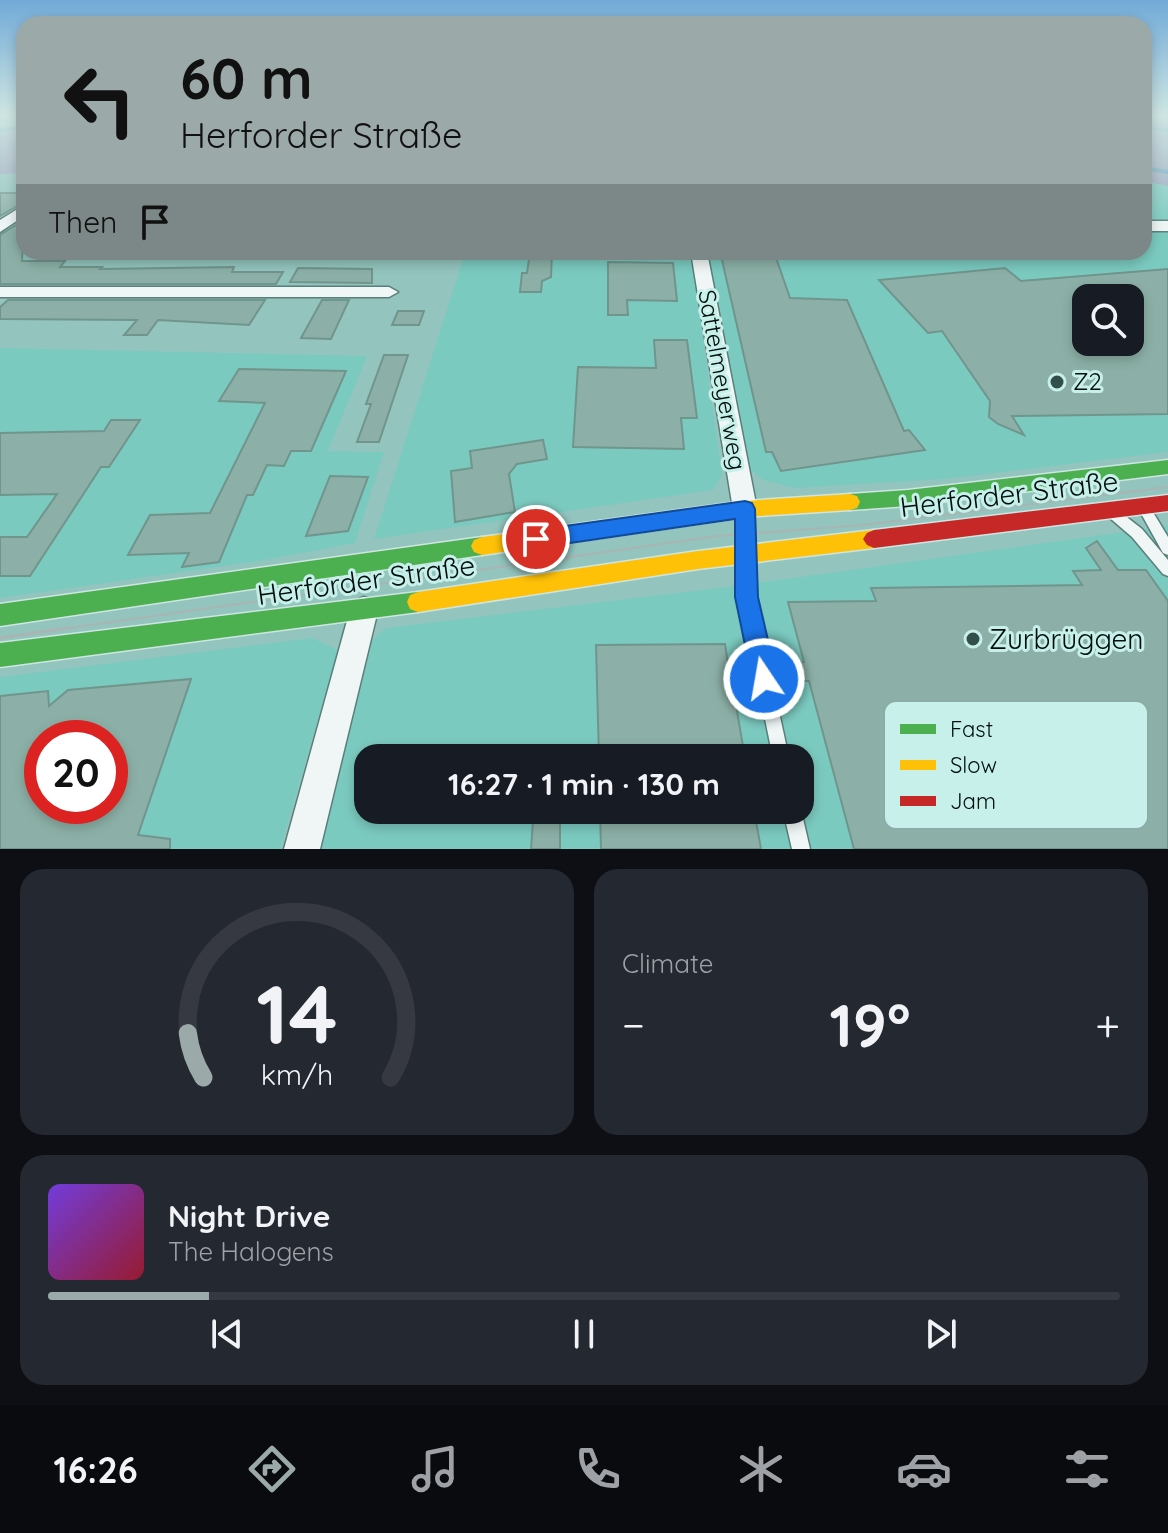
<!DOCTYPE html>
<meta charset="utf-8">
<style>
:root{--surface:#171b24;--page:#242831;--text:#f1f3f6;--muted:#9ea1a6;--line:#363941;--accent:#9ca9a9}
body{margin:0;font-family:Quicksand,sans-serif;background:var(--page);color:var(--text);height:100vh;display:flex;flex-direction:column;font-size:30px;white-space:nowrap}
*{box-sizing:border-box;margin:0}
p{font-size:26px;color:var(--muted)}
.icon{flex:none;width:44px;height:44px;fill:none;stroke:currentColor;stroke-width:2;stroke-linecap:round;stroke-linejoin:round}
.map{position:relative;height:849px;overflow:hidden}
.side{display:flex;flex-direction:column;gap:20px;padding:20px;background:#0d0f14;flex:1}
.side>*{flex:none}
.top-card{position:absolute;left:16px;top:16px;width:1136px;height:244px;border-radius:24px;box-shadow:0 4px 12px #0003;background:#9ca9a9;color:#111;overflow:hidden}
.fabs{position:absolute;left:1072px;top:284px;display:grid;gap:16px}
.fabs a{display:grid;place-items:center;width:72px;height:72px;border-radius:16px;background:var(--surface);box-shadow:0 4px 12px #0003;font-size:40px}
.speed{position:absolute;left:24px;top:720px;display:flex;gap:16px;font-size:40px;font-weight:700;text-align:center}
.speed>*{display:grid;place-content:center;width:104px;height:104px;border-radius:50%;background:var(--surface);box-shadow:0 4px 12px #0003;line-height:1}
.speed .limit{border:12px solid #d22;background:#fff;color:#111}
.pin{position:absolute;display:grid;place-items:center;width:68px;height:68px;color:#fff;margin:-34px;border:4px solid #fff;border-radius:50%;box-shadow:0 2px 8px #0007}
.me{position:absolute;width:88px;margin:-44px;rotate:348deg;stroke-linejoin:round;filter:drop-shadow(0 0 6px #0008)}
.turn{display:flex;align-items:center;gap:28px;height:168px;padding:0 32px;font-size:36px}
.turn .icon{width:104px;height:104px;stroke-width:2.5}
.turn b{display:block;font-size:56px;line-height:68px}
.then{display:flex;align-items:center;height:76px;padding:0 32px;background:#0003;gap:16px;font-size:30px}
.big{font-size:60px;font-weight:800;line-height:1.1}
.side .card{flex:1;display:flex;flex-direction:column;justify-content:center;gap:12px;min-width:0;padding:0 28px;border-radius:24px;background:var(--page)}
.side .dial{align-items:center;gap:0}
.dial svg{height:208px;overflow:visible;fill:none;stroke:var(--line);stroke-width:7;stroke-linecap:round;text-anchor:middle}
.dial text{fill:var(--text);stroke:none}
.song{display:flex;align-items:center;gap:24px}
.cover{width:96px;height:96px;border-radius:12px;background:linear-gradient(135deg,hsl(260 70% 55%),hsl(350 70% 35%))}
.played{height:8px;border-radius:4px;background:linear-gradient(90deg,var(--accent) 15%,var(--line) 15%)}
.keys{display:flex;justify-content:space-around;direction:ltr}
.heat{display:flex;justify-content:space-between;align-items:center;font-size:44px;direction:ltr}
.side .tiles{flex:1;display:grid;gap:20px;grid-template-columns:1fr 1fr}
.card:last-child{grid-column:span 2}
.trip{position:absolute;left:354px;top:744px;width:460px;height:80px;border-radius:24px;background:var(--surface);box-shadow:0 4px 12px #0003;font-weight:800;line-height:80px;text-align:center}
.menu{display:flex;height:128px;justify-content:space-around;align-items:center;background:#090b0e;color:var(--muted)}
.menu .icon{width:56px;height:56px}
.menu .current{color:var(--accent)}
.menu b{font-size:36px;color:var(--text)}
.map>svg:first-child{display:block}
</style>
<div class="map">
<svg width="1168" height="849" viewBox="0 0 1168 849">
<rect width="100%" height="100%" fill="#93c5be"/>
<path fill="#7bcac0" fill-rule="evenodd" d="M1144,181L1168,186V452L945,479L795,488L763,480L751,470L708,252H1144ZM1086,298H1130V342H1086Z
M261,252H691L722,475L713,490L374,539L464,256Z
M0,348L367,356L328,451L384,452L355,543L266,560L0,598Z
M1168,526V849H321L370,642L386,628L727,587ZM368,758H800V810H368Z
M312,638L338,650L280,849H0V677ZM42,738H110V806H42Z"/>
<path fill="#9aa3bd" d="M1144,116H1168V186L1144,181Z
M24,129V173L0,174V131Z"/>
<g fill="none" stroke-linecap="round" stroke-linejoin="round">
<path stroke="#609cbd" stroke-width="4" d="M1144,125L1168,131
M0,130L24,127
M1144,168L1168,172"/>
</g>
<path fill="#8cb0a7" stroke="#70958c" stroke-width="2" fill-rule="evenodd" d="M0,193H24V202L0,216Z
M24,220L22,261H65L60,267H102L100,269L234,267L232,272H283L276,284H0V235Z
M530,252H552L551,277L542,281L541,292H520L522,273H527Z
M742,252H774L790,298L847,300L904,431L909,430L925,450L781,471L772,452H766L722,260Z
M608,262L673,263L677,301L627,300L628,315H608Z
M298,268L372,269V283L290,282Z
M1005,268L1021,281L1168,269V414L1012,416L1024,435L998,424L989,417L990,401L942,331L928,333L879,280ZM1086,298H1130V342H1086Z
M8,300H265L249,325L158,320L147,335H124L137,320L0,319V307Z
M322,300H349L331,339L301,338Z
M398,311H424L419,325H392Z
M654,340H687L697,418H681L684,449L573,447L578,367L656,368Z
M384,355H408L379,442H357L371,404H366Z
M239,369L346,371L311,451H291L284,466L267,465L253,495H247L219,562L182,567L189,553L128,555L150,515L210,513L265,403L219,401Z
M111,420H140L109,467H101L30,576H0V537H27L57,494L0,495V433L104,431Z
M543,440L547,459L517,464L509,474L515,512L455,522L451,471L472,468L470,451Z
M330,476L368,477L348,531L306,536Z
M1097,541L1118,570H1146L1168,601V849H854L809,681H775L771,663L804,662L788,602L876,601L871,588L1082,585L1073,571L1101,570L1086,548Z
M725,644L728,664L751,663L754,682H732L745,758H599L596,645Z
M191,679L138,835L170,839V849H0V696L48,691L49,706L68,690ZM42,738H110V806H42Z
M600,810H754L761,849H601Z
M533,820L560,821V849H531Z"/>
<g fill="none" stroke-linecap="round" stroke-linejoin="round">
<defs>
<path id="lane" d="M1144,503L1148,504L1168,537V555L1163,553L1138,508L1140,504Z
M1115,510L1119,511L1142,529L1168,560V576L1163,574L1132,537L1111,519L1109,515L1111,511Z
M745,552L750,554L752,558L754,597L789,758H773L740,597L738,558L740,554Z
M800,808L801,810L810,849H792L783,810H800Z"/>
<path id="street" d="M24,205V216L0,232V220Z
M1144,221H1168V231H1144Z
M691,252H707L757,509L754,516L745,519L736,516L733,509Z
M0,287H389L398,292L389,297H0Z
M364,597L374,601L378,610L320,849H284L350,610L354,601Z"/>
<path id="fast" d="M1168,460V474L908,506L850,510L843,508L840,502L843,496L850,494L908,490Z
M482,537L490,540L493,546L490,552L482,555L0,626V604Z
M418,592L426,595L429,602L426,609L418,612L0,667V643Z"/>
<path id="slow" d="M850,494L857,496L860,502L857,508L850,510L745,517L482,555L474,552L471,546L474,540L482,537L745,501Z
M874,530L881,533L885,539L881,545L874,548L698,569L418,612L410,609L407,602L410,595L418,592L698,551Z"/>
<path id="jam" d="M1168,495V511L874,548L867,545L863,539L867,533L874,530Z"/>
</defs>
<use href="#lane" stroke="#597f7a" stroke-width="3"/>
<use href="#street" stroke="#597f7a" stroke-width="3"/>
<use href="#fast" stroke="#cee5e2" stroke-width="3"/>
<use href="#slow" stroke="#cee5e2" stroke-width="3"/>
<use href="#jam" stroke="#cee5e2" stroke-width="3"/>
<use href="#lane" fill="#eff6f5" fill-rule="evenodd"/>
<use href="#street" fill="#eff6f5" fill-rule="evenodd"/>
<use href="#fast" fill="#4caf50" fill-rule="evenodd"/>
<use href="#slow" fill="#ffc107" fill-rule="evenodd"/>
<use href="#jam" fill="#c62828" fill-rule="evenodd"/>
<path stroke="#a9b5b3" stroke-width="2" d="M55,630L718,536L863,525L1168,487"/>
<path stroke="#a9b5b3" stroke-width="3" d="M0,638L69,628"/>
</g>
<linearGradient id="sky" x2="0" y2="1"><stop stop-color="#71aad7"/><stop offset="0.49" stop-color="#cee5e2"/><stop offset="1" stop-color="#cee5e2" stop-opacity="0"/></linearGradient>
<rect width="1168" height="235" fill="url(#sky)"/>
<path fill="#1a73e8" stroke="#114b97" stroke-width="2" d="M745,501L752,503L755,509L758,597L777,679L773,688L764,692L755,688L752,679L735,597V519L536,548L529,545L526,539L529,533L536,530Z"/>
<g fill="#334f4b" stroke="#c7f0ea" stroke-width="3">
<circle cx="1057" cy="382" r="8"/>
<circle cx="973" cy="639" r="8"/>
</g>
<g text-anchor="middle" stroke-width="6" stroke-linejoin="round" paint-order="stroke">
<g font-size="24" fill="#000f0d" stroke="#c7f0ea">
<text transform="translate(722 380) rotate(80)" y="8">Sattelmeyerweg</text>
</g>
<g font-size="24" fill="#000f0d" stroke="#c7f0ea" text-anchor="start">
<text x="1073" y="390">Z2</text>
</g>
<g font-size="28" fill="#000f0d" stroke="#c7f0ea">
<text transform="translate(1009 494) rotate(-7)" y="10">Herforder Straße</text>
<text transform="translate(366 580) rotate(-8)" y="10">Herforder Straße</text>
</g>
<g font-size="28" fill="#000f0d" stroke="#c7f0ea" text-anchor="start">
<text x="989" y="649">Zurbrüggen</text>
</g>
</g>
<rect x="884" y="701" width="264" height="128" rx="12" fill="#c7f0ea" stroke="#8baca8" stroke-width="2"/>
<rect x="900" y="724" width="36" height="10" fill="#4caf50"/>
<rect x="900" y="760" width="36" height="10" fill="#ffc107"/>
<rect x="900" y="796" width="36" height="10" fill="#c62828"/>
<g font-size="22" fill="#000f0d">
<text x="950" y="737">Fast</text>
<text x="950" y="773">Slow</text>
<text x="950" y="809">Jam</text>
</g>
</svg>
<div class="fabs">
<a><svg class="icon" aria-label="search" viewBox="0 0 24 24"><circle cx="10" cy="10" r="6"/><path d="M15 15l6 6"/></svg></a>
</div>
<div class="speed"><div class="limit">20</div></div>
<div class="pin" style="left:536px;top:539px;background:#d93025"><svg class="icon" aria-label="arrive" viewBox="0 0 24 24"><path d="M6 21V4h12l-3 4 3 4H6"/></svg></div>
<svg class="me" style="left:764px;top:679px" viewBox="-20 -20 40 40"><circle r="17" fill="#1a73e8" stroke="#fff" stroke-width="3"/><path d="M0-11L8 9 0 5-8 9z" fill="#fff"/></svg>
<div class="trip">16:27 · 1 min · 130 m</div>
<div class="top-card">
<div class="turn"><svg class="icon" aria-label="left" viewBox="0 0 24 24"><path d="M17 20v-9H6M10 6l-5 5 5 5"/></svg><div><b>60 m</b>Herforder Straße</div></div>
<div class="then">Then<svg class="icon" aria-label="arrive" viewBox="0 0 24 24"><path d="M6 21V4h12l-3 4 3 4H6"/></svg></div>
</div>
</div>
<section class="side">
<div class="tiles">
<div class="card dial"><svg viewBox="0 0 100 80">
<path d="M14 69A42 42 0 1 1 86 69"/>
<path d="M14 69A42 42 0 0 1 8 52" stroke="#9ca9a9"/>
<text x="50" y="56" font-size="32" font-weight="700">14</text>
<text x="50" y="72" font-size="11">km/h</text>
</svg></div>
<div class="card"><p>Climate</p>
<div class="heat"><a>−</a><b class="big">19°</b><a>+</a></div>
</div>
<div class="card">
<div class="song"><i class="cover"></i><div><b>Night Drive</b><p>The Halogens</p></div></div>
<div class="played"></div>
<div class="keys"><svg class="icon" aria-label="previous" viewBox="0 0 24 24"><path d="M18 5L8 12l10 7zM5 5v14"/></svg><svg class="icon" aria-label="pause" viewBox="0 0 24 24"><path d="M8 5v14M16 5v14"/></svg><svg class="icon" aria-label="next" viewBox="0 0 24 24"><path d="M6 5l10 7-10 7zM19 5v14"/></svg></div>
</div>
</div>
</section>
<nav class="menu">
<b>16:26</b>
<svg class="icon current" aria-label="directions" viewBox="0 0 24 24"><path d="M12 3l9 9-9 9-9-9zM9 14v-3h6M13 9l2 2-2 2"/></svg>
<svg class="icon" aria-label="music" viewBox="0 0 24 24"><path d="M9 18V5l10-2v13"/><circle cx="6" cy="18" r="3"/><circle cx="16" cy="16" r="3"/></svg>
<svg class="icon" aria-label="phone" viewBox="0 0 24 24"><path d="M5 4h4l2 5-3 2q2 4 5 5l2-3 5 2v4C11 20 4 13 5 4z"/></svg>
<svg class="icon" aria-label="climate" viewBox="0 0 24 24"><path d="M12 3v18M4 7l16 10M4 17L20 7"/></svg>
<svg class="icon" aria-label="car" viewBox="0 0 24 24"><path d="M5 17H2v-5l4-1 3-4h7l3 4 3 1v5h-3M9 17h6M6 11h13"/><circle cx="7" cy="17" r="2"/><circle cx="17" cy="17" r="2"/></svg>
<svg class="icon" aria-label="filters" viewBox="0 0 24 24"><path d="M4 7h16M4 17h16"/><circle cx="9" cy="7" r="2"/><circle cx="15" cy="17" r="2"/></svg>
</nav>
